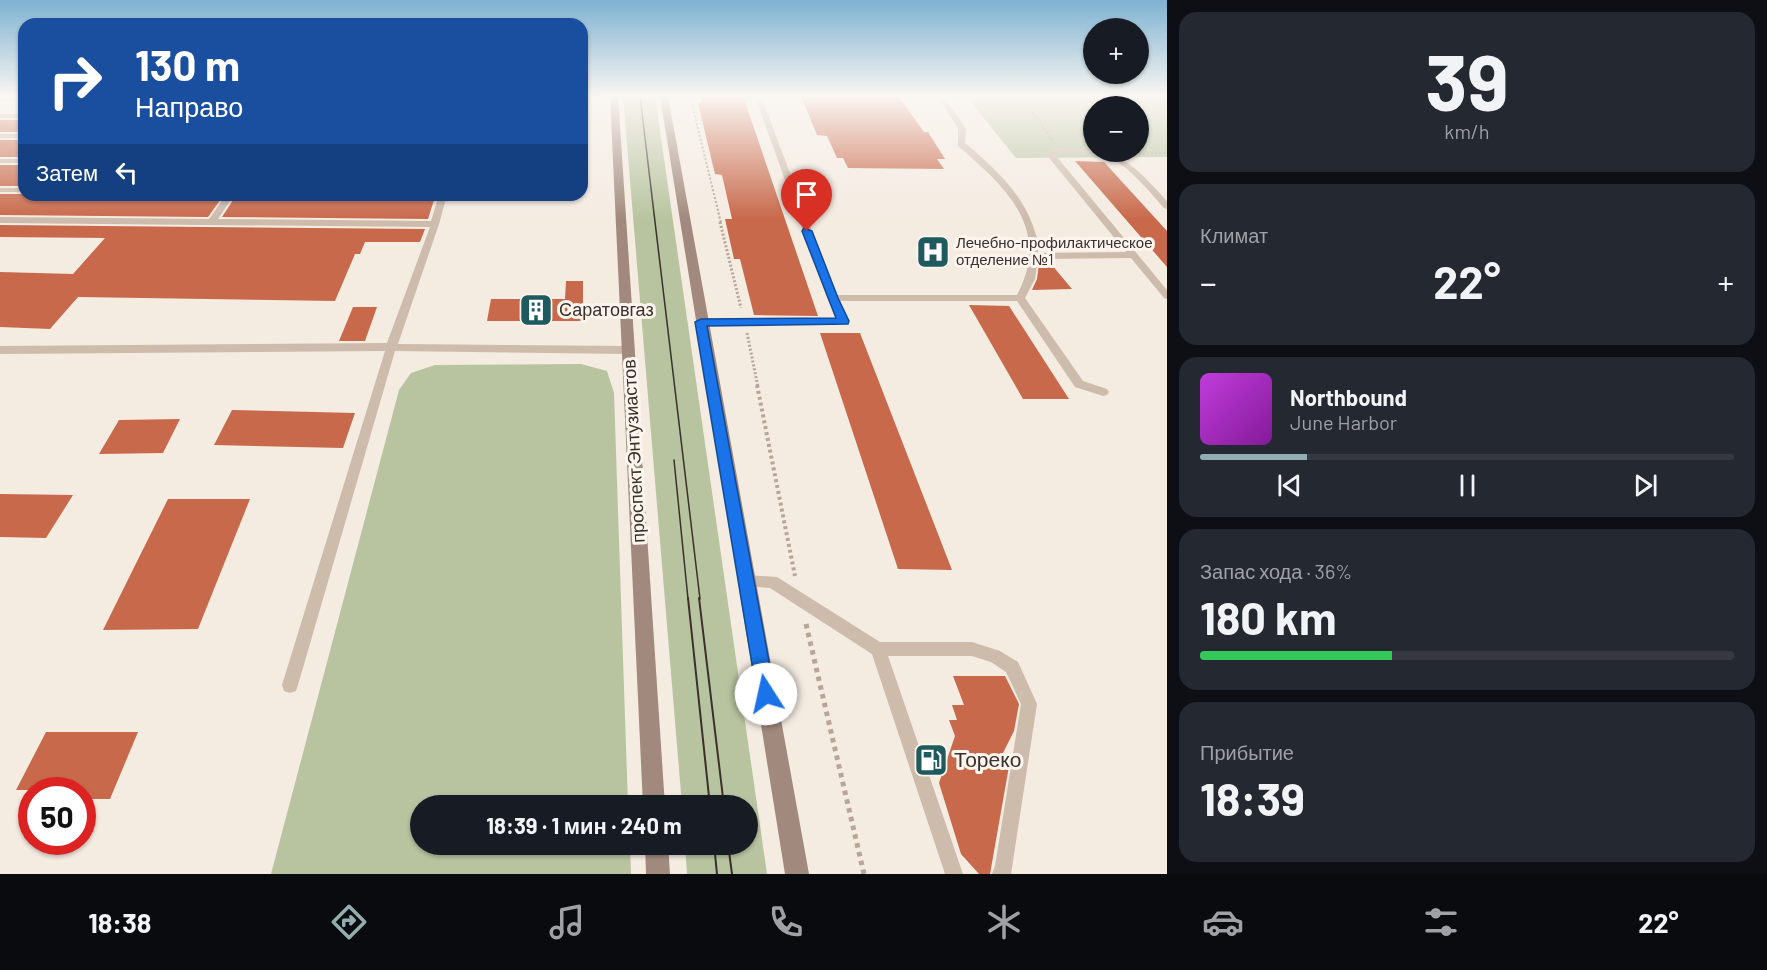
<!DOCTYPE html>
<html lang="ru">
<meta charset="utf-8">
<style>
:root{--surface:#171b24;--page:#242831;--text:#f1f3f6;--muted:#9ea1a6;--line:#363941;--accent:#92aeb2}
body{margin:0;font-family:Barlow,sans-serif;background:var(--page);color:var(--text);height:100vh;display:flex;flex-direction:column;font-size:22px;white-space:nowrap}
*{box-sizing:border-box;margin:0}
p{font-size:20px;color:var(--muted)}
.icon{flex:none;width:33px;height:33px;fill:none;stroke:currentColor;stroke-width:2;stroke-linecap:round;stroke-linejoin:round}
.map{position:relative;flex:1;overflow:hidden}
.details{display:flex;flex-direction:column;gap:12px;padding:12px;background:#0d0f14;width:600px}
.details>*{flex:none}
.guide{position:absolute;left:18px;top:18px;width:570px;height:183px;border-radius:18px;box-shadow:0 2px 4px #0004;background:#1a4fa0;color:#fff;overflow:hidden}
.controls{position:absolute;left:1083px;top:18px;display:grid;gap:12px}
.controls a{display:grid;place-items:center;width:66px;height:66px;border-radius:50%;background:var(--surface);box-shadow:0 2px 4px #0004;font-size:30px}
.speed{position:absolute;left:18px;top:777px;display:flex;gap:12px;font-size:30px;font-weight:700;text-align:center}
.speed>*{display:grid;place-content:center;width:78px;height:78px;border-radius:50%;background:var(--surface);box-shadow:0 2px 4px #0004;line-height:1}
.speed .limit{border:9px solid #d22;background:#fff;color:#111}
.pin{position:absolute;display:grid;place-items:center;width:51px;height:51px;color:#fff;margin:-62px -26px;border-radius:50% 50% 50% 0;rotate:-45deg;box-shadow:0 0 6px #0007}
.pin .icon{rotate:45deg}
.me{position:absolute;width:66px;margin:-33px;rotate:350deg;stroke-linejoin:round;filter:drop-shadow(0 0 4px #0008)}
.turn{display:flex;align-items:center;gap:21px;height:126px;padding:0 18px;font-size:27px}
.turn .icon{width:78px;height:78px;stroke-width:2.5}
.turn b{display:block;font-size:42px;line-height:51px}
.then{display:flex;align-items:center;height:57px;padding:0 18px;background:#0003;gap:12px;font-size:22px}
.big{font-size:45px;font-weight:700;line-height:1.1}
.details .widget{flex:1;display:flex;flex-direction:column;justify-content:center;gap:9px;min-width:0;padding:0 21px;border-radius:18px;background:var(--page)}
.details .dial{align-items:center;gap:0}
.dial b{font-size:78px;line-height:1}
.song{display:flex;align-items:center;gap:18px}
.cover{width:72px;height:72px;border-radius:9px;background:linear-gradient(135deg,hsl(290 70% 55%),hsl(290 70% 35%))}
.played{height:6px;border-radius:3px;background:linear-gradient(90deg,var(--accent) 20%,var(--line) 20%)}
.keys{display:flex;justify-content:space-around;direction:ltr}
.heat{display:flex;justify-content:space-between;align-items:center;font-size:33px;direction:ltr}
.charge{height:9px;border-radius:4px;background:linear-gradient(90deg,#34c759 36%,var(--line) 0)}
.trip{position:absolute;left:410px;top:795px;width:348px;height:60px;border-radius:30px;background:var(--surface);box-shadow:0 2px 4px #0004;font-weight:700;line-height:60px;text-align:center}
.tab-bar{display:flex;height:96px;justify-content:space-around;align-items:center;background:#090b0e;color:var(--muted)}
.tab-bar .icon{width:42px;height:42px}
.tab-bar .current{color:var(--accent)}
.tab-bar b{font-size:27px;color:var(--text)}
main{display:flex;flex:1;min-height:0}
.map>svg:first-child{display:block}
</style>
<main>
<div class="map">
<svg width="1167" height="874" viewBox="0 0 1167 874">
<rect width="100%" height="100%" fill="#f4ebe1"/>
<path fill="#b8c4a0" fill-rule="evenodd" d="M623,96H655L767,874H687L685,845L747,844V806L682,805Z
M966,96H1167V157L1016,158ZM1094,106H1138V152H1094Z
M581,364L607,371L614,393L628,805L420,806V844L630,845L631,874H271L399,390L411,373L435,365Z"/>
<path fill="#c8694b" d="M701,96H743L818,316L754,315L740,259H734L725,219H732L722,175L715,174L698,103H702Z
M801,96H898L924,132H928L945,159H937L944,169L848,168L843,158H837L827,136L817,135Z
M0,120H24V132H0Z
M0,140H24V157H0Z
M1075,161L1104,162L1167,231V267Z
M0,165H24V186H0Z
M0,194H24V196L221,199L208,217L0,215Z
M235,197L434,200L428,219L222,217Z
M0,225L425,229L420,242H365L360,254H355L335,301L78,297L50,329L0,327V272L73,274L105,238L0,237Z
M1039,264H1051L1072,289L1032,290L1037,279Z
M566,281H583V321H487L491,299H565Z
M969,305L1009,306L1069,399H1023Z
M353,307H377L365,341H339Z
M820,333H860L952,570L898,569Z
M232,410L355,413L343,448L214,445Z
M180,419L163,453L99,454L119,420Z
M0,494L73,495L46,538L0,537Z
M168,499H250L198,629L103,630Z
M953,676H1005L1019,704L1014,731L1002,755H1011L990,874H979L961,854L939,783L955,736L949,720H957L952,705H964Z
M46,732H138L110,799H82V790H16Z"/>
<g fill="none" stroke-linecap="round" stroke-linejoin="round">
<path stroke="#b9a596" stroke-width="2" stroke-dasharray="2 2" stroke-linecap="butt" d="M690,96L721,223
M1021,96L1052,140
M1135,154L1167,153"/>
<path stroke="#b9a596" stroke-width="3" stroke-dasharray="2 2" stroke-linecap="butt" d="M720,222L741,308
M747,333L758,387"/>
<path stroke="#b9a596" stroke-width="4" stroke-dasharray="3 3" stroke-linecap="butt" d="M757,385L795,576"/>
<path stroke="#b9a596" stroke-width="5" stroke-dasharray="4.5 4.5" stroke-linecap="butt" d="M806,624L864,874"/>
<path fill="#cdbbac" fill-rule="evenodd" d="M755,96H761L836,295H1017C1052,229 1006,187 958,146V128L937,96H943L966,128L965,143C993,167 1020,190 1033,226C1036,236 1040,243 1038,253L1126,252L1050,159L1049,157L1054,148L1094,149V152C1126,152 1146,179 1167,201V209L1164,208C1145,187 1123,157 1093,153C1082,152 1071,153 1059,152L1057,157L1167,290V299L1164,298L1131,258L1038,259L1035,279L1025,298L1083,381L1107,389L1109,392L1107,395L1103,396L1075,387L1017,301H839L849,321L848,323L697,324L696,322L701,319L837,318L827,298Z
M0,97H24V101H0Z
M0,114H24V118H0Z
M0,134H24V138H0Z
M0,159H24V163H0Z
M0,188H24V192H0Z
M226,195H234L218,219L431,221L439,195H447L439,224L398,344L629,346L634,350L629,354L395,351L298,685L296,691L290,693L284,691L282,685L385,351L0,354V346L387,343L430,227L0,223V217L209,219Z
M747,575L777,577L880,642H972L1000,651L1018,662L1037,704L1011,874H992L995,866L1021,704L1006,672L991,662L972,656H888L963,874H945L872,654L770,588L742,586L740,581L742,576Z"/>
<path fill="#a18a7d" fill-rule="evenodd" d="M610,96H618L665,806H643Z
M660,96H668L809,874H785Z
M645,844H668L670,874H646Z"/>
<path stroke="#3b302b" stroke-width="1.5" d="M640,96L700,599
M674,460L688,599"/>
<path stroke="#3b302b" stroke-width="2" d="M688,598L710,806
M699,598L724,806
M714,844L717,874
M728,844L732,874"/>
</g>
<linearGradient id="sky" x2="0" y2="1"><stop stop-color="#7eb2d2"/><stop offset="0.44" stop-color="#faf6f2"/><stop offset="1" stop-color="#faf6f2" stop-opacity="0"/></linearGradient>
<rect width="1167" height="219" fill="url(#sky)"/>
<path fill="#1a73e8" stroke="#114b97" stroke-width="1.5" d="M804,228L812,231L838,298L849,321L848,324L707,326L775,694L772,700L766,703L759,700L757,694L695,322L701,319L836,318L802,231Z"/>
<defs>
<symbol id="hospital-square" viewBox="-11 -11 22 22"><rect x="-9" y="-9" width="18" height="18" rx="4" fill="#1f5a5e" stroke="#fbf5ee"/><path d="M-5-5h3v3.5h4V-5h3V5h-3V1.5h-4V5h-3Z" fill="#fff"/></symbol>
<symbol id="building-square" viewBox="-11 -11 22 22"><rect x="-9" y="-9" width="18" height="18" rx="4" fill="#1f5a5e" stroke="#fbf5ee"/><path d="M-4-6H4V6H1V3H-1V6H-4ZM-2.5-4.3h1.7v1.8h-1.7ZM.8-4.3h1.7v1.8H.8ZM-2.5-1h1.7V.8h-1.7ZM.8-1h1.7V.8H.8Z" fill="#fff"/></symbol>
<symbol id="fuel-square" viewBox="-11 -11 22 22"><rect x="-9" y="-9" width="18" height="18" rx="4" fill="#1f5a5e" stroke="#fbf5ee"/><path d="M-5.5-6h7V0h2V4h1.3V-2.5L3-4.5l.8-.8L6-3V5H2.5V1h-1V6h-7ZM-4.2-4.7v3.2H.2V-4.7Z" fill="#fff"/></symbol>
</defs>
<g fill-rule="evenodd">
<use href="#hospital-square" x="914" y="233" width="38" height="38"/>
<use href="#building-square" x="517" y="291" width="38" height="38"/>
<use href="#fuel-square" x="912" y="741" width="38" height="38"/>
</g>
<g text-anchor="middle" stroke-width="6" stroke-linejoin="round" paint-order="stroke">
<g font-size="15" fill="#3b302b" stroke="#fbf5ee" text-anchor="start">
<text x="956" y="248">Лечебно-профилактическое<tspan x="956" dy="17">отделение №1</tspan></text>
</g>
<g font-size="18" fill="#3b302b" stroke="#fbf5ee" text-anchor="start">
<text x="559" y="316">Саратовгаз</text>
</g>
<g font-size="18" fill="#3b302b" stroke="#fbf5ee">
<text transform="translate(634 451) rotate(-93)" y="6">проспект Энтузиастов</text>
</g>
<g font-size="21" fill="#3b302b" stroke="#fbf5ee" text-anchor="start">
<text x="954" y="767">Тореко</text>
</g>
</g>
</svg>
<div class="controls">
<a>+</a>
<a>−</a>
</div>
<div class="speed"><div class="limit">50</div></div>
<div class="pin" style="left:807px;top:231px;background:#d93025"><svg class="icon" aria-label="arrive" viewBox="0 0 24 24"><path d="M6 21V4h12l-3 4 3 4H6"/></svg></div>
<svg class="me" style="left:766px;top:694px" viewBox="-20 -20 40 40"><circle r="19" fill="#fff"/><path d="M0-13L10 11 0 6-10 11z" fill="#1a73e8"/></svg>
<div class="trip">18:39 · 1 мин · 240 m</div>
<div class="guide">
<div class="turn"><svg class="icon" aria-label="right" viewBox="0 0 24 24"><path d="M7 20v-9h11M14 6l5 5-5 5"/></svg><div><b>130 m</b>Направо</div></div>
<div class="then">Затем<svg class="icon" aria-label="left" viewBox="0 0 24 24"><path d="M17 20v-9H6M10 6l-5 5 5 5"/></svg></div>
</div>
</div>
<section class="details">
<div class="widget dial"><b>39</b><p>km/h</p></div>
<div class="widget"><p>Климат</p>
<div class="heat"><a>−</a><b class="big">22°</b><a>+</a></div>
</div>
<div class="widget">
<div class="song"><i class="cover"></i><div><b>Northbound</b><p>June Harbor</p></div></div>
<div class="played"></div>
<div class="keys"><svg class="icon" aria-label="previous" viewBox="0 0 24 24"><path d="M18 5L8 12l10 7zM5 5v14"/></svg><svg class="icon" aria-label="pause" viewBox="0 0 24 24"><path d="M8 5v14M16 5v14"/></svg><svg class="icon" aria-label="next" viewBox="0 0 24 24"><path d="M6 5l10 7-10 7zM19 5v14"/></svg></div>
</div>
<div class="widget"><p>Запас хода · 36%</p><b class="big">180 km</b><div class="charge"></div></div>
<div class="widget"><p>Прибытие</p><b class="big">18:39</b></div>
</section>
</main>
<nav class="tab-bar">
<b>18:38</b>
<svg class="icon current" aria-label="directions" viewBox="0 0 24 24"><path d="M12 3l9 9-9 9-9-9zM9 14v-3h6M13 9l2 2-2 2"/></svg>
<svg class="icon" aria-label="music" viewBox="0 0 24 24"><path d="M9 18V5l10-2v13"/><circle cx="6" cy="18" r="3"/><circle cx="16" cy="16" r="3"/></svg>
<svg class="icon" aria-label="phone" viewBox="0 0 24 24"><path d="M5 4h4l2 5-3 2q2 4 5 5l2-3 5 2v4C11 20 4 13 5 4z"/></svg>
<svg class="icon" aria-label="climate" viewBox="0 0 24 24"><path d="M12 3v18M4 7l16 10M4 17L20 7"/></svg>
<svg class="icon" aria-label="car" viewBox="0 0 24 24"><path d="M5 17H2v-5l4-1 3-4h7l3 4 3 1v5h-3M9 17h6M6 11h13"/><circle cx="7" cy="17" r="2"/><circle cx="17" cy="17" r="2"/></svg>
<svg class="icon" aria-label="filters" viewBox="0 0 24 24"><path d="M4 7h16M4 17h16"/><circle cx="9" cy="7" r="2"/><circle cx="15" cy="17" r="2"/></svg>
<b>22°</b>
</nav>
